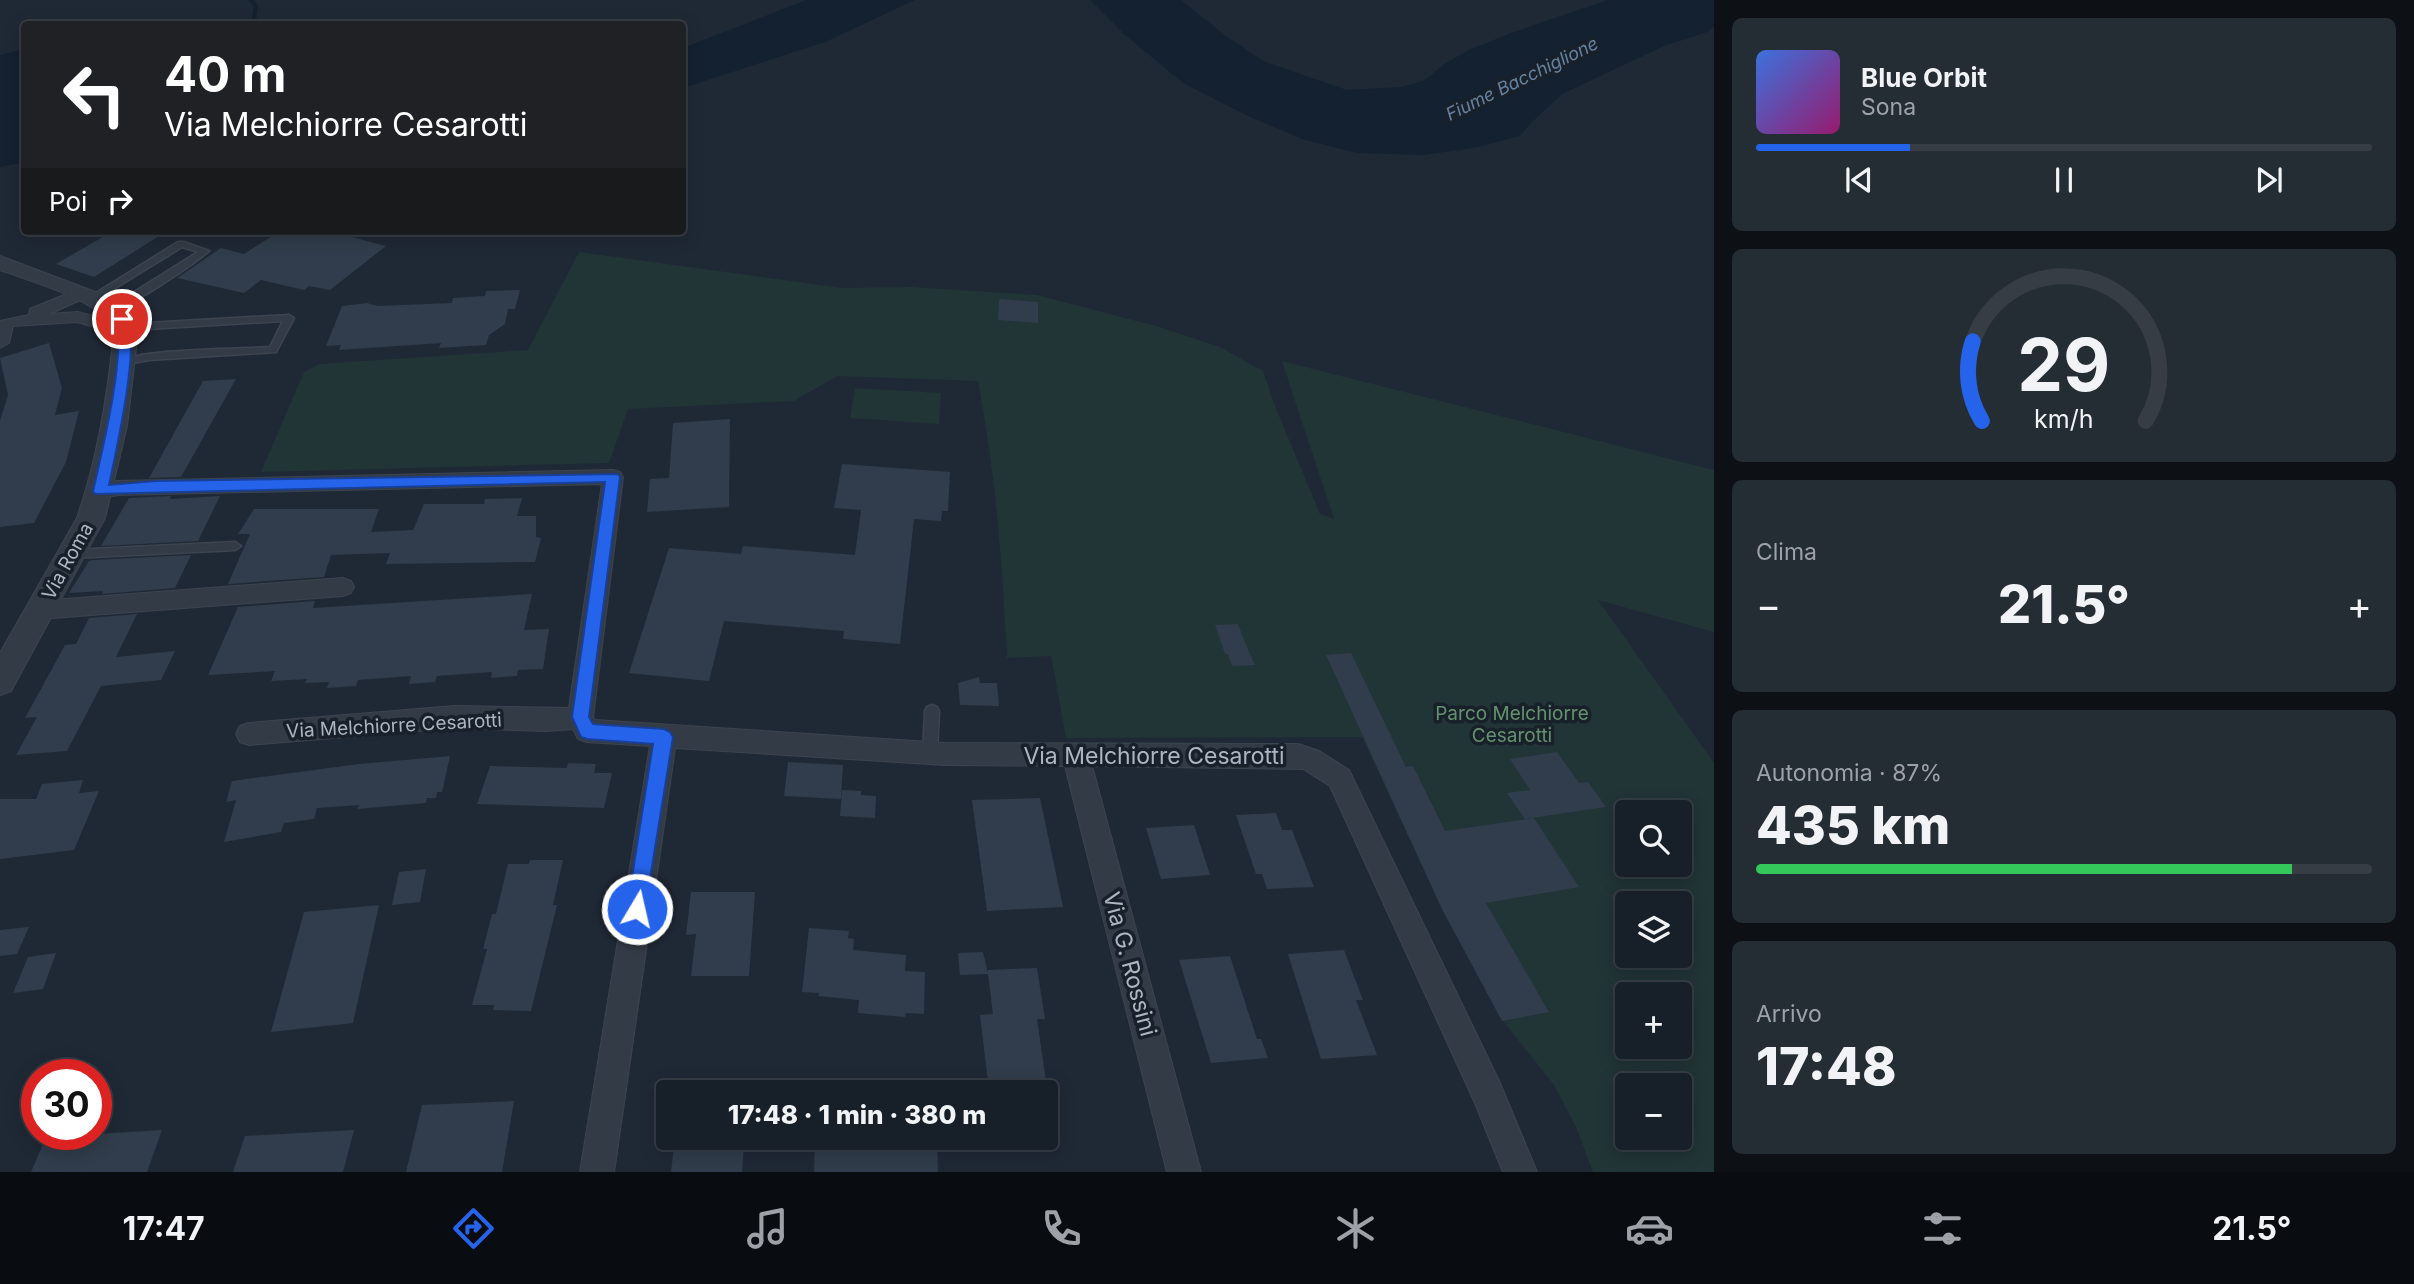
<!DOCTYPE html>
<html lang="it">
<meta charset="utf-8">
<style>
:root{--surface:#171f28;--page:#242c34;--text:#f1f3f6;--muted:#9ea2a8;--line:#363d45;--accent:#2563eb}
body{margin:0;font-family:Inter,sans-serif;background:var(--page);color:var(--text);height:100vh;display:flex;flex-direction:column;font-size:26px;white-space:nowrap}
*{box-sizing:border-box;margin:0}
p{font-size:23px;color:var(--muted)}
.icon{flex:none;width:38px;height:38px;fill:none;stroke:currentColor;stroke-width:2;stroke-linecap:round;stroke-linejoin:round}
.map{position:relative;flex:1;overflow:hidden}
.drawer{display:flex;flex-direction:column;gap:18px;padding:18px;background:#0d1116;width:700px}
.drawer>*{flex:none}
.hud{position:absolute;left:21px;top:21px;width:665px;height:214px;border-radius:7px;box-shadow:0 4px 18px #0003,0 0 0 2px var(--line);background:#202124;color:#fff;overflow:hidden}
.fabs{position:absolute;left:1615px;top:800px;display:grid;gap:14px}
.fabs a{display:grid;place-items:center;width:77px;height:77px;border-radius:7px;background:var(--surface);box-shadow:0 4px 18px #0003,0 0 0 2px var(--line);font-size:35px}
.speed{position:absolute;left:21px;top:1059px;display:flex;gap:14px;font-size:35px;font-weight:700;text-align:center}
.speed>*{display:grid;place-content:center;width:91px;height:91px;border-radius:50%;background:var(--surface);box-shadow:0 4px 18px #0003,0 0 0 2px var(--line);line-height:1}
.speed .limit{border:10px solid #d22;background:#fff;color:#111}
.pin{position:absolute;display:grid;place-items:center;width:60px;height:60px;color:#fff;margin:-30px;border:4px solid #fff;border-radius:50%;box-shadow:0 2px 7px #0007}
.me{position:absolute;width:77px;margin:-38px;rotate:9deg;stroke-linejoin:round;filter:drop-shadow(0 0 5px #0008)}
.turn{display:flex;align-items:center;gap:24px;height:147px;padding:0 28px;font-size:32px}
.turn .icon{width:91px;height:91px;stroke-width:2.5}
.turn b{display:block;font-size:49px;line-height:60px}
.then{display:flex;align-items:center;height:66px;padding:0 28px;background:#0003;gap:14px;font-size:26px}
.big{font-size:52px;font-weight:800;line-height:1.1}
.drawer .tile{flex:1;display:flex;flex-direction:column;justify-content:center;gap:10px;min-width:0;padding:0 24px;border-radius:10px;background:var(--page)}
.drawer .dial{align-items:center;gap:0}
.dial svg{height:182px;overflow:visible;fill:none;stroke:var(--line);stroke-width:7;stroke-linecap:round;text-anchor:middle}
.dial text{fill:var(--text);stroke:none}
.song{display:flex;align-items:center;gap:21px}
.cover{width:84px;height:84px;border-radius:10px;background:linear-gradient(135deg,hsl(220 70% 55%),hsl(320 70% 35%))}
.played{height:7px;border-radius:4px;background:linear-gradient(90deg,var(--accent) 25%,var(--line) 25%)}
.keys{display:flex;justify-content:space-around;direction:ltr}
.heat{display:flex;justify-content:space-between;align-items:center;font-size:38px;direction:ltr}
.charge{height:10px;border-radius:5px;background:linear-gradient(90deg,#34c759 87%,var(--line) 0)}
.trip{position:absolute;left:656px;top:1080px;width:402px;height:70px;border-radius:7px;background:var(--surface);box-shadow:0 4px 18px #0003,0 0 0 2px var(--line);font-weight:800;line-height:70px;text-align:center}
.menu{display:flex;height:112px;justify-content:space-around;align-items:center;background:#090c10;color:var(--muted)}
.menu .icon{width:49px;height:49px}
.menu .selected{color:var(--accent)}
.menu b{font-size:32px;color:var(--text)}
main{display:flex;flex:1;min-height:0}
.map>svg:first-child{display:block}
</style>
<main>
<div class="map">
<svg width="1714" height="1172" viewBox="0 0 1714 1172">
<rect width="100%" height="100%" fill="#1f2935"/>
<path fill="#213436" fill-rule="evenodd" d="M579,252L842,288L912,287L1037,295L1156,326L1220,347L1263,371L1275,406L1320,514L1334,519L1282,361L1714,470V632L1598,600L1714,763V1172H1593L1576,1127L1554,1085L1503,1021L1442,909L1362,737L1066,738L1051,656L1007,658C1002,562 996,476 978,381L837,376L794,401L628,409L609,463L261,472L304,372L319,364L528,350ZM1628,812H1680V864H1628ZM1628,903H1680V956H1628ZM1628,994H1680V1046H1628ZM1628,1085H1680V1138H1628Z
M855,388L941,393L939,424L850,418Z"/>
<path fill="#142131" d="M806,0H915L825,42L683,88V48Z
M1090,0H1181L1226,36L1263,61L1347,90L1401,87L1423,81L1446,63L1471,49L1514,32L1608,0H1714V26L1707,32L1664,46L1562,94L1531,123L1520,136L1474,148L1423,155L1357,153L1302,139L1246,115L1183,83L1124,34Z
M24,49V162L0,167V55Z"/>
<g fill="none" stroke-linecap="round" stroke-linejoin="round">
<path stroke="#142131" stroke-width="4.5" d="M251,0L256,6L253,24"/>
</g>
<path fill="#313d4c" d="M113,231H167L94,277L56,264Z
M280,231H329L386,246L330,290L309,286L304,290L261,280L244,293L177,278L221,248L244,254Z
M520,290L515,309H508L505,324L489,335L486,345L439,348L441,343L339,350L341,345L326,346L342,306L367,303L377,306L452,303L453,298L485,296L486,291Z
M999,299L1038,302V323L998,320Z
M49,343L62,388L55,415L79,411L66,462L34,523L0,527V421L8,395L0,358Z
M236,379L181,477L149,478L203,381Z
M730,419L729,507L647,512L650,479L669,478L673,423Z
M842,464L950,472L948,511H942L941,521L914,519L900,644L843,639L844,631L724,621L709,681L629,673L669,548L741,554L743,546L855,555L861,510L834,508Z
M171,496L170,499L220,496L198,541L101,546L129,498Z
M522,498L517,516H536V537L541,538L535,562L386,564L390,553L331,555L324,577L228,584L250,534H238L254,509H379L371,532L413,530L424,504H484L485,499Z
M191,555L175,588L102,594L103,591L69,593L89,561L93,560Z
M532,594L524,630L549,629L543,669L518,670L517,676L491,678L492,672L437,676L435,682L409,684L411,676L358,680L356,686L327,688L329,682L305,683L307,679L271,681L275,671L208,675L238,607L315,601L313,608Z
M137,614L116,657L175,651L161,680L101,686L67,751L16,755L37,717L25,718L65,645L76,644L89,618Z
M1238,624L1246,645L1255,665L1232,666L1228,654H1225L1215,625Z
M1351,653L1406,767L1413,766L1445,831L1534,818L1579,887L1486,903L1549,1012L1502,1021L1442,909L1326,655Z
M979,677L980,683H997L999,706L960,705L958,683Z
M1557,752L1579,783L1588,782L1606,807L1525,819L1507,793L1530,790L1510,759Z
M450,756L442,792H437L436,798H427L426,803L357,809L359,805L317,808L314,819L284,823L281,832L224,842L236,800L226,802L232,781L359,764Z
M788,762L843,765L841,799L784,796Z
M568,763L596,764L594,773H612L604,808L477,804L490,766L567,768Z
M83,780L79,793L99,791L74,850L0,859V799H36L42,784Z
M842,790L861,791V795L876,796L875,818L840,816Z
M1040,798L1063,907L987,911L972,800Z
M1276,813L1282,830H1292L1314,887L1267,889L1262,874H1256L1236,815Z
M1194,825L1210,875L1161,879L1146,828Z
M530,860H563L553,905H557L531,1011L493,1010L494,1005H472L487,949H483L492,914H496L508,864H529Z
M426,869L420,902L392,905L399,872Z
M691,892H755L749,976H691L696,934L686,935Z
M379,905L353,1023L271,1032L304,912Z
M29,927L17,954L0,956V930Z
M809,928L849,931L848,938L854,939L853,950L906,955L905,971L925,972L924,1014L906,1013L905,1017L858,1013L859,1000L818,996L819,993L802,992Z
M1344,950L1363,1000H1356L1377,1055L1321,1059L1288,954Z
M983,952L988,973V970L1037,968L1045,1019H1037L1047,1088L989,1091L980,1015L993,1014L988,974L960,975L958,953Z
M56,953L43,989L13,993L28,957Z
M1230,956L1257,1039H1261L1268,1058L1211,1063L1179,960Z
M514,1101L502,1172H406L422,1105Z
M162,1130L147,1172H31L46,1137Z
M354,1130L343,1172H233L245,1136Z
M680,1138H741L740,1145H744L742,1172H671L674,1146H680Z
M815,1138H937L938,1172H814Z"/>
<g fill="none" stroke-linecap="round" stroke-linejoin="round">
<defs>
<path id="service" d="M178,242H184L209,251C195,263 124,312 109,311L107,309L198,252L182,247L96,300H90L88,298Z
M289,315L294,318L276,352L149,360L122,365L117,362C136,349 240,349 270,347L283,321L148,329L126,334L123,333V329L148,323Z
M235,542L241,546L235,550L72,558L66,554L72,550Z
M932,705L937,707L939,711L937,753L935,757L930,759L925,757L923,753L925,711L927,707Z"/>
<path id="minor" d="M81,288L89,293L87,297L49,314L78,312L132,327L135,331L132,335L126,336L77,322L13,326L9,343L0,348V321L29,315L30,309Z
M613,470L620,472L623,477L593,717L595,720L945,743L1298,744L1319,751L1349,770L1499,1081L1537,1172H1503L1475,1103L1330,786L1303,769L1092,766L1201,1172H1167L1065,766L945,765L675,748L614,1172H580L650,746L587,742L578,739L573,729L545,731L455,728L249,745L240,742L236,734L240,726L249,723L455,706L569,708L602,484L118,495L101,498L94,496L91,491L94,486L118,481Z
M343,578L351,581L354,587L351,593L343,596L39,619L31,616L27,610L31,604L39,601Z"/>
<path id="tertiary" d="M0,256L111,298L130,314L138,331L127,426L105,518L11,691L0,695V653L77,518C98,457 108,395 114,331C105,301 29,281 0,270Z"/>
</defs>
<use href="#service" stroke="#3c444f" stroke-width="3"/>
<use href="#minor" stroke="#3c444f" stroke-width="2"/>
<use href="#tertiary" stroke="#3c444f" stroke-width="2"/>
<use href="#service" fill="#333b46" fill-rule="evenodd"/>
<use href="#minor" fill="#333b46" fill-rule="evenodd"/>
<use href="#tertiary" fill="#333b46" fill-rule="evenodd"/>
</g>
<path fill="#2563eb" stroke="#184099" stroke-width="2" d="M122,316L129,319C138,353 117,447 109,485L156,481L618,474L620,477L589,717L593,724L664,729L670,732L673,737L644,916L637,919L630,916L627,909L653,744L587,739L581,737L572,717L605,482L95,494L93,491C102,452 126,354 116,319Z"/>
<g text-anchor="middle" stroke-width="7" stroke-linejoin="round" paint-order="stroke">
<g font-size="18" font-style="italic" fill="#6681a2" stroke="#18202a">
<text transform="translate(1522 79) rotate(-26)" y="6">Fiume Bacchiglione</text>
</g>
<g font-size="19" fill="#acb6c3" stroke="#18202a">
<text transform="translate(67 561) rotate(-61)" y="7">Via Roma</text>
<text transform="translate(394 725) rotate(-3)" y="7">Via Melchiorre Cesarotti</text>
</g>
<g font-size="19" fill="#65926e" stroke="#18202a">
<text x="1512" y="720">Parco Melchiorre<tspan x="1512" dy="22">Cesarotti</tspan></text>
</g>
<g font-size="23" fill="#acb6c3" stroke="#18202a">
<text x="1154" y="764">Via Melchiorre Cesarotti</text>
<text transform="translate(1130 964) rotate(75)" y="8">Via G. Rossini</text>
</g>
</g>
</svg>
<div class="fabs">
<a><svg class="icon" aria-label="search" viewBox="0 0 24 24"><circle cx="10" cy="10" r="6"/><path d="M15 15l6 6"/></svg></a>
<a><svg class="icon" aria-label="layers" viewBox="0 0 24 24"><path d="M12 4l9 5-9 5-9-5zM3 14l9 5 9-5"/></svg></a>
<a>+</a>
<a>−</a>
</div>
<div class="speed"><div class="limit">30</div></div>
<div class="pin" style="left:122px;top:319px;background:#d93025"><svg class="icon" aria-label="arrive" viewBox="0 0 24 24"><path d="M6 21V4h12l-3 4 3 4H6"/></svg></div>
<svg class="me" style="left:637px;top:909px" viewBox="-20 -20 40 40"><circle r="17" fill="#2563eb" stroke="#fff" stroke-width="3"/><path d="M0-11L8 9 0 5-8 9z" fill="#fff"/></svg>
<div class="trip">17:48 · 1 min · 380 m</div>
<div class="hud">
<div class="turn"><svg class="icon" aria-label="left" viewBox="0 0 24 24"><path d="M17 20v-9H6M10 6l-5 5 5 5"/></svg><div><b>40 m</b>Via Melchiorre Cesarotti</div></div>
<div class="then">Poi<svg class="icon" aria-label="right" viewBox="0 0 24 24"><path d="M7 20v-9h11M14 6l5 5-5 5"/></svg></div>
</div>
</div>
<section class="drawer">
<div class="tile">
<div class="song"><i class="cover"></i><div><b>Blue Orbit</b><p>Sona</p></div></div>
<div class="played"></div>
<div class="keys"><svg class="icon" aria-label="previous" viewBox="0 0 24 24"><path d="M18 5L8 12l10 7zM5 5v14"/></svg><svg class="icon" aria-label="pause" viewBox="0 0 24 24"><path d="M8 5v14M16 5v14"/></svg><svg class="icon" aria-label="next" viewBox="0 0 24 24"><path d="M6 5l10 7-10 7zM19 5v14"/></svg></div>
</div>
<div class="tile dial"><svg viewBox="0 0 100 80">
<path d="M14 69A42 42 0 1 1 86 69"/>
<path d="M14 69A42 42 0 0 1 10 34" stroke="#2563eb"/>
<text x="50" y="56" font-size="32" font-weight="700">29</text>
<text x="50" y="72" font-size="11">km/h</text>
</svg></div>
<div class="tile"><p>Clima</p>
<div class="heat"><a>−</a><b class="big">21.5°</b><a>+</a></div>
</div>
<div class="tile"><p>Autonomia · 87%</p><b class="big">435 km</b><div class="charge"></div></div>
<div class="tile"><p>Arrivo</p><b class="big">17:48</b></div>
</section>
</main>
<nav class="menu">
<b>17:47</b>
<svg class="icon selected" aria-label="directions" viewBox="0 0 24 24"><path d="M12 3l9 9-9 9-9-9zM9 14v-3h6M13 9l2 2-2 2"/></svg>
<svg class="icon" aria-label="music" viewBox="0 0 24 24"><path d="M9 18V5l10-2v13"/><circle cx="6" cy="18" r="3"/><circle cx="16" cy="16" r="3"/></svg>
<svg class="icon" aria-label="phone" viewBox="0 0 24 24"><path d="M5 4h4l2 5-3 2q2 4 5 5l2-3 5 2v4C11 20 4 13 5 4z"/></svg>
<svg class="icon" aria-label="climate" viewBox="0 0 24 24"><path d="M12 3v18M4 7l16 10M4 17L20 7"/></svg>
<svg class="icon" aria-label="car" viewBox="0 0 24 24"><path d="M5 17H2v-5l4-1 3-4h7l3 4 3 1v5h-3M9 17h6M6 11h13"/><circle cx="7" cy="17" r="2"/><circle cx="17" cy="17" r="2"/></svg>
<svg class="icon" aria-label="filters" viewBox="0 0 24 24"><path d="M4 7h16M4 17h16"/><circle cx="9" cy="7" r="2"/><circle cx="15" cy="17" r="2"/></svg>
<b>21.5°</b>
</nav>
